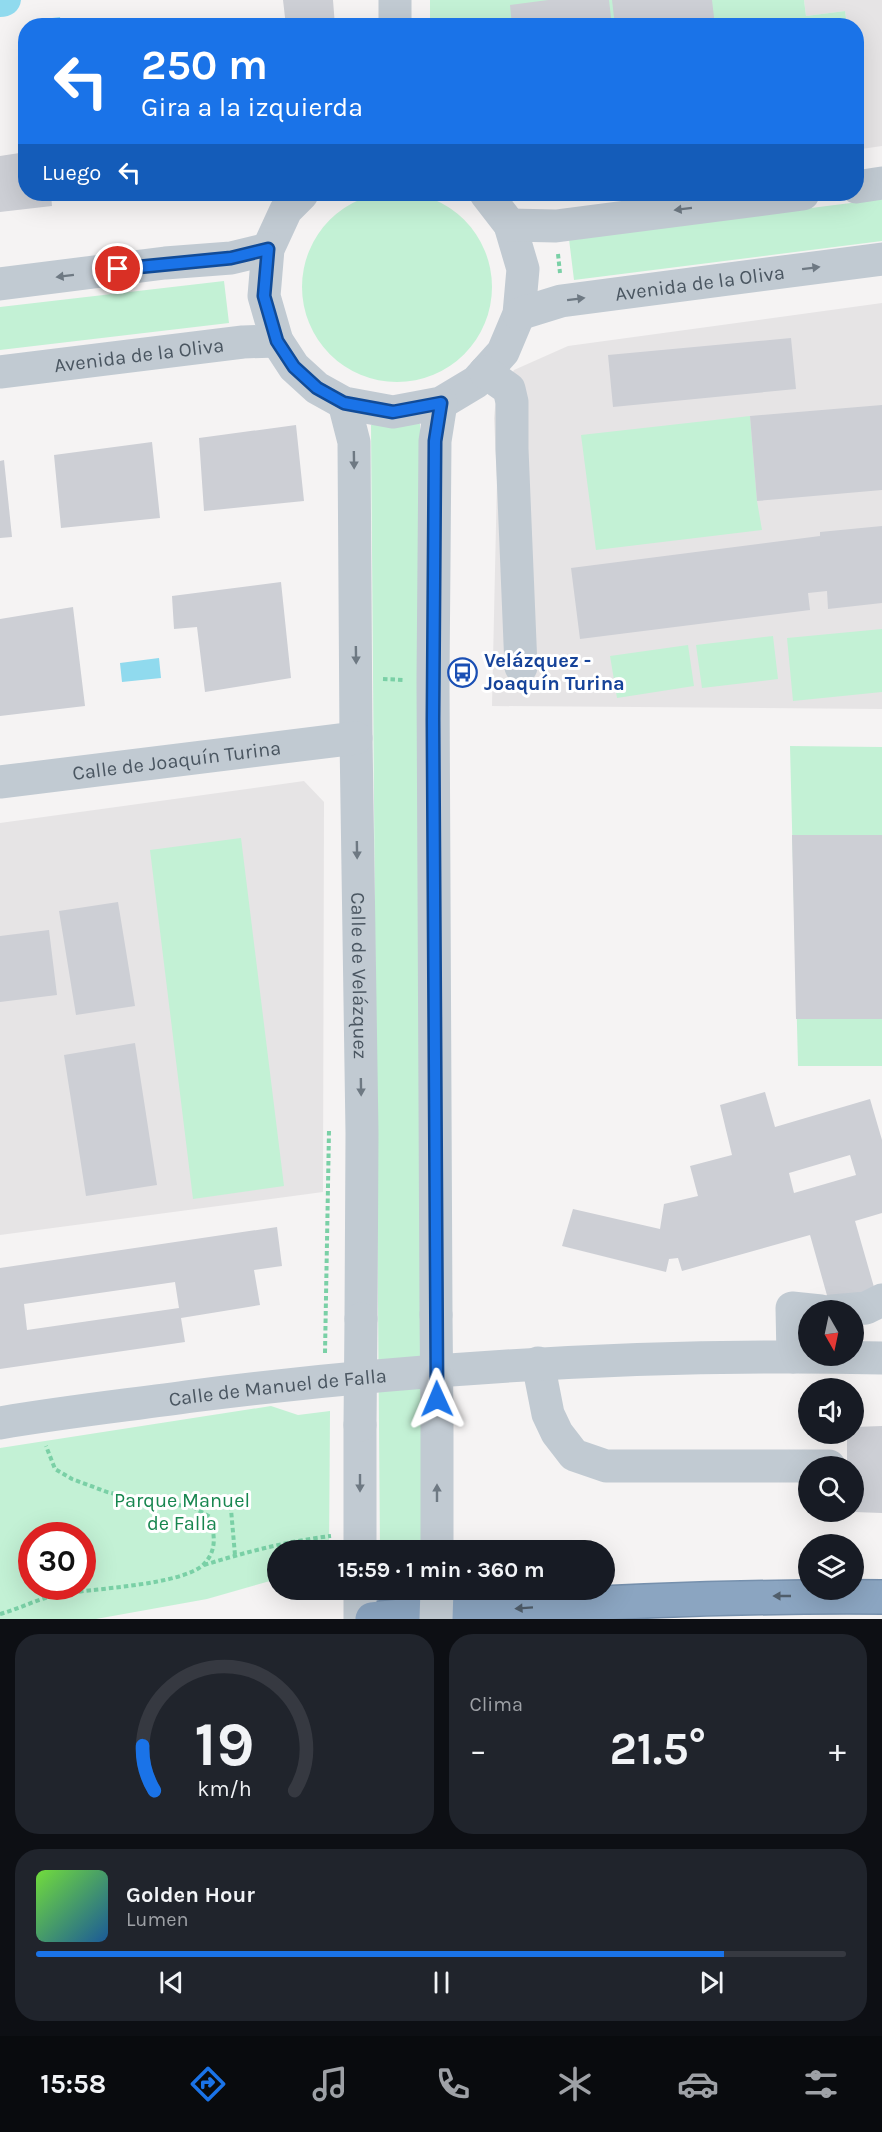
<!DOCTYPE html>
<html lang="es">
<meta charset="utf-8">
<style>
:root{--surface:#171b24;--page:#20242c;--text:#f1f3f6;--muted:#9ea1a6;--line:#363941;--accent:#1a73e8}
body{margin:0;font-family:Karla,sans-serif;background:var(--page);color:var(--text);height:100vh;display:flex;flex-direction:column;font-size:22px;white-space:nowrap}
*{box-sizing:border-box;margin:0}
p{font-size:20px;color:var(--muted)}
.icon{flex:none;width:33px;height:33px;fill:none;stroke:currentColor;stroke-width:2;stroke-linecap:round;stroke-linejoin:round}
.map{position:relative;height:1619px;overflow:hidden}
.sheet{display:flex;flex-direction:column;gap:15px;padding:15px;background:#0d0f14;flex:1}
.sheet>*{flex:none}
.hud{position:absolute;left:18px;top:18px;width:846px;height:183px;border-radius:24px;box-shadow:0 6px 24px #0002;background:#1a73e8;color:#fff;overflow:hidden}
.needle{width:39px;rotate:171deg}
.fabs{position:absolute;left:798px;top:1300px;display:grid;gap:12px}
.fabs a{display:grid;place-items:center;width:66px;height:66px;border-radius:50%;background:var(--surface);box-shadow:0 6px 24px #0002;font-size:30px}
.speed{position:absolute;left:18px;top:1522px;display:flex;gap:12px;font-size:30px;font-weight:700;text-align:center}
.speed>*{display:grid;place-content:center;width:78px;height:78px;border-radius:50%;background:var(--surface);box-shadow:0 6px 24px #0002;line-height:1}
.speed .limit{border:9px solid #d22;background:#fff;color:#111}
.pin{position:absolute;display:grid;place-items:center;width:51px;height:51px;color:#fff;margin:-26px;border:3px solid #fff;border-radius:50%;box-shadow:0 2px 6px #0007}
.me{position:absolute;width:66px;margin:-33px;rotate:359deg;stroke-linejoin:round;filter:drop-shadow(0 0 4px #0008)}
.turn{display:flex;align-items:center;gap:21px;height:126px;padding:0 24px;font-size:27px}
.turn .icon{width:78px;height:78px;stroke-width:2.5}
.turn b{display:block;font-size:42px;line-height:51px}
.then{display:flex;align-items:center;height:57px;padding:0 24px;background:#0003;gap:12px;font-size:22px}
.big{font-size:45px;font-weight:700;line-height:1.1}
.sheet .card{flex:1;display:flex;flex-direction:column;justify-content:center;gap:9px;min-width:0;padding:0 21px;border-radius:24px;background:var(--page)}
.sheet .dial{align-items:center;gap:0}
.dial svg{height:156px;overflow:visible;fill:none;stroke:var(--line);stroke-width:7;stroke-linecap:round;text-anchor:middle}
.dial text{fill:var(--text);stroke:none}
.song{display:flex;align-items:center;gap:18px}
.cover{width:72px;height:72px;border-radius:9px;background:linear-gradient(135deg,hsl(100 70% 55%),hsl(210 70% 35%))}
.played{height:6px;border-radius:3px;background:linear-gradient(90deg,var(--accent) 85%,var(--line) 85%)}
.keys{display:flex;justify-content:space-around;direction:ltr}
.heat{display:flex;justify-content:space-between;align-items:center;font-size:33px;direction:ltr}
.sheet .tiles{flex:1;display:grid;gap:15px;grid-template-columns:1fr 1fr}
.card:last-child{grid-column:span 2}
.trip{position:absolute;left:267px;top:1540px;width:348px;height:60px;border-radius:30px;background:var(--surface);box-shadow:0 6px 24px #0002;font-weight:700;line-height:60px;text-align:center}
.menu{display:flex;height:96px;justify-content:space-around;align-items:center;background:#090b0e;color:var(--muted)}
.menu .icon{width:42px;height:42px}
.menu .active{color:var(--accent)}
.menu b{font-size:27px;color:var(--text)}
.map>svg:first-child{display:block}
</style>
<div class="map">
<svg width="882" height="1619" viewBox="0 0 882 1619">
<rect width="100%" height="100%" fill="#f5f3f3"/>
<path fill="#e6e4e5" d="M804,0H882V146L861,149L856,111V26L847,25L845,11L806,16Z
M882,303V709L492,706L497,480L494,418L496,398L514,370L568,346Z
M304,781L324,802L323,1192L0,1235V823Z"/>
<path fill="#c3f1d5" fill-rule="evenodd" d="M430,0H804L806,16L845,11L847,25L430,26Z
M302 287a95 95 0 1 1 190 0a95 95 0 1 1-190 0Z
M882,199V241L574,280L569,239Z
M224,281L229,323L0,350V307Z
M750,416L757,501L762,530L596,550L581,435Z
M420,424L424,1551H380L371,425Z
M882,629V692L793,701L787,638Z
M773,636L778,679L702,688L696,645Z
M688,645L694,686L617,698L610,656Z
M790,746L882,747V1066H798Z
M241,838L284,1186L193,1199L150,850Z
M271,1406L298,1415L330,1411L329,1551H278L277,1579L207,1599L96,1619H0V1448ZM32,1536H82V1587H32Z"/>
<path fill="#90daee" d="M0,0H21C20,11 11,17 0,17Z
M60,17L61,25H30L29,21Z
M159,658L161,678L122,682L120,663Z"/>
<path fill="#cdcfd5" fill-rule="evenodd" d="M283,0H333L335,26H286Z
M548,0H609L612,26H512L510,5Z
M612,0H712L715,26H615Z
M26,152V194H51L52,206L0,212V156Z
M791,338L796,389L613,407L608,355Z
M882,405V490L757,501L750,416Z
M296,425L304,501L204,511L199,438Z
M152,442L160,518L61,528L54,455Z
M4,460L12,537L0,538V461Z
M882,526V603L828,609L827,591L808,593L810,610L580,639L571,568L820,536V532Z
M281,582L291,678L205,692L197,627L174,629L172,596Z
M73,607L85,706L0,716V619Z
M792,835H882V1019H796Z
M118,902L135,1006L76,1015L59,911Z
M49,930L57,995L0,1002V936Z
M135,1043L157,1185L86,1196L64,1055Z
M765,1092L775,1127L870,1099L882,1140V1213L855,1221L876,1294L830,1306L810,1235L682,1271L678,1258L669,1259L666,1272L562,1246L573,1209L660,1229L664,1204L698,1196L690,1166L732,1155L720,1105ZM850,1155L856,1175L794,1193L789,1173Z
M277,1227L282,1266L254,1270L260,1305L181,1318L185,1342L0,1369V1268ZM175,1282L179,1308L27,1330L24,1304Z
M882,1426V1513L854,1512V1467H847V1434H854V1427Z"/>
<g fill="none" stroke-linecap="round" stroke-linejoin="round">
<defs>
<path id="highway" d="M372,1619C424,1613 475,1611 527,1607C645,1600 763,1596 882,1597"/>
</defs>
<use href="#highway" stroke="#7690ad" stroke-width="36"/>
<path stroke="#7ad0a6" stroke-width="4" stroke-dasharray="4.5 3" stroke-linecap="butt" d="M558,254L560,273
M383,679L405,680
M325,1353L329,1130
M230,1498L235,1555
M204,1565C246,1552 288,1541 331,1536
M0,1614C19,1609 37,1599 57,1595C90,1588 182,1586 204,1564C218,1549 214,1534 210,1517L193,1507L139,1500L107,1492L72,1479L55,1469L46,1446"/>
<g stroke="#c1cad2" stroke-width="33">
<path d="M395,0V26"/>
<path d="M856,187L882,183"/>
<path d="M302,194L286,210L268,249L264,296L277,341L294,367L317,388L344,403L393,412L441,403L476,382L503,352L519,314L523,269L510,225L486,194"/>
<path d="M510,225L556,226L803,194"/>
<path d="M0,284L165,263L231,258L268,249"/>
<path id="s1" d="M519,314L561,301L882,259"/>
<path id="s2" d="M0,372L243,342L277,341"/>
<path d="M485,372L509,389L512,402V449L521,667"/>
<path id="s3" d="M344,403L354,442L356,738L362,1133L361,1319"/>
<path id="s4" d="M0,782L356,738"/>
<path d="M832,1311L866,1308L882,1300"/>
<path d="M436,1315L433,680L435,441L441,403"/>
<path d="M793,1357L792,1308L821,1311"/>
<path d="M538,1363L548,1414L557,1433L574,1455L606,1466H829"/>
<path id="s5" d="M0,1423C64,1412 129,1405 193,1396C422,1367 652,1353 882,1358"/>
<path d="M360,1551V1425"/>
<path d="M437,1551V1420"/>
<path d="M360,1619V1590"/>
</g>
<use href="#highway" stroke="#8ba5c1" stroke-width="33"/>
<path stroke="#c1cad2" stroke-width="33" d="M436,1315L437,1420
M360,1425L361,1319
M436,1619L437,1590"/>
</g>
<defs><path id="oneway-solid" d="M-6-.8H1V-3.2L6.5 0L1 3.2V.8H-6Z" transform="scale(1.5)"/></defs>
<g fill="#6e7983">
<use href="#oneway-solid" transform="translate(683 209) rotate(173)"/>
<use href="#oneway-solid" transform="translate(811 268) rotate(-7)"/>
<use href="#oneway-solid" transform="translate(65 276) rotate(173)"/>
<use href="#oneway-solid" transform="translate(576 299) rotate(-7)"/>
<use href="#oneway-solid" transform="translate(354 460) rotate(89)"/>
<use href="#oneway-solid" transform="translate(356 655) rotate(89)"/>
<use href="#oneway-solid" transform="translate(357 850) rotate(89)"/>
<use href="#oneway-solid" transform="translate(361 1087) rotate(89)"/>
<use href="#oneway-solid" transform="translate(360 1483) rotate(90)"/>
<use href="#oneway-solid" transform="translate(437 1493) rotate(-90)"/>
</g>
<g fill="#505e6b">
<use href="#oneway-solid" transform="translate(782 1596) rotate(-180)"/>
<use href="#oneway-solid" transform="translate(524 1608) rotate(176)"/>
</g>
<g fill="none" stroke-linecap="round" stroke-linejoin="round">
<defs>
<path id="route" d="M118,269L231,258L268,249L264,296L277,341L294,367L317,388L344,403L393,412L441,403L435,441L433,719L437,1399"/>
</defs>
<use href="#route" stroke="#114b97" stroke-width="15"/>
<use href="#route" stroke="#1a73e8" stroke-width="10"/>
</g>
<defs>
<symbol id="bus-ring" viewBox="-11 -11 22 22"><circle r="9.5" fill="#fff" stroke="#1a4fb4" stroke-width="1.5"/><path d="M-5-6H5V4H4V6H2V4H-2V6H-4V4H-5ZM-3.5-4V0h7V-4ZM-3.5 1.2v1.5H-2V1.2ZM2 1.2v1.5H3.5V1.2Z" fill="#1a4fb4"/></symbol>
</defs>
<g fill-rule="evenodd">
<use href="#bus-ring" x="446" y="656" width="33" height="33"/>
</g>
<g text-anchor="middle" stroke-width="6" stroke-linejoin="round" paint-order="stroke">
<g font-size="20" fill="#4a5661" stroke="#fff">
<text dy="7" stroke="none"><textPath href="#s1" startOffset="184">Avenida de la Oliva</textPath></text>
<text dy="7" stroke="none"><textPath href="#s2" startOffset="140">Avenida de la Oliva</textPath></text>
<text dy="7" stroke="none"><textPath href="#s4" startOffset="178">Calle de Joaquín Turina</textPath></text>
<text dy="7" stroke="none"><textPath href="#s3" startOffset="574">Calle de Velázquez</textPath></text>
<text dy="7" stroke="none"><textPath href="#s5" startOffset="280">Calle de Manuel de Falla</textPath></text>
</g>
<g font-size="20" font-weight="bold" fill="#164399" stroke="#fff" text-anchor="start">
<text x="484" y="667">Velázquez -<tspan x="484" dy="23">Joaquín Turina</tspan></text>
</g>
<g font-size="20" fill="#17864f" stroke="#fff">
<text x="182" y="1507">Parque Manuel<tspan x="182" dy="23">de Falla</tspan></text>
</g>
</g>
</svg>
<div class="fabs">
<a><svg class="needle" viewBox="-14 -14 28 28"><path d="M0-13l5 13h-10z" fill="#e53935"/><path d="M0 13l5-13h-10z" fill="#9ea1a6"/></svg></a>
<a><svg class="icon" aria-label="sound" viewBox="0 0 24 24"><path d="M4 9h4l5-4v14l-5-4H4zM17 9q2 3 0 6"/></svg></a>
<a><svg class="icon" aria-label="search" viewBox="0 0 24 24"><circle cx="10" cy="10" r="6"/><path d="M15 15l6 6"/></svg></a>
<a><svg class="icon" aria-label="layers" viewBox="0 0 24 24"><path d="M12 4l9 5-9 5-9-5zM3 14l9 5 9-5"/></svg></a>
</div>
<div class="speed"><div class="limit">30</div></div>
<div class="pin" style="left:118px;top:269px;background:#d93025"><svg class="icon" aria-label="arrive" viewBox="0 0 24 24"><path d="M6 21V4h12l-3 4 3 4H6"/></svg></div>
<svg class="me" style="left:437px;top:1399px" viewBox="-20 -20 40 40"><path d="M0-17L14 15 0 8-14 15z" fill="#1a73e8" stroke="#fff" stroke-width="4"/></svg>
<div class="trip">15:59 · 1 min · 360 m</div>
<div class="hud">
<div class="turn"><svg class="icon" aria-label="left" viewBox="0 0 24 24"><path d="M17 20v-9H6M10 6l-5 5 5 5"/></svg><div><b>250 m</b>Gira a la izquierda</div></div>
<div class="then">Luego<svg class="icon" aria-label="left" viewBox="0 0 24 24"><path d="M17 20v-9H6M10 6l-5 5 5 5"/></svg></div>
</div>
</div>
<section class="sheet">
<div class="tiles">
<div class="card dial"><svg viewBox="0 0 100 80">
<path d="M14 69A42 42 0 1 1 86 69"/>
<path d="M14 69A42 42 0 0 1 8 46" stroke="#1a73e8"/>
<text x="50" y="56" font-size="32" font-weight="700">19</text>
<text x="50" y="72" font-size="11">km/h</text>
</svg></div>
<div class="card"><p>Clima</p>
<div class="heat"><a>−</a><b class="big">21.5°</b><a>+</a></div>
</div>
<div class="card">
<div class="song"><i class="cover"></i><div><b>Golden Hour</b><p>Lumen</p></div></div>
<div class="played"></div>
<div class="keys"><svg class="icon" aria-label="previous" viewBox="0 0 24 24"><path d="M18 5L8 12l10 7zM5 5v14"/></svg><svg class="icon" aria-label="pause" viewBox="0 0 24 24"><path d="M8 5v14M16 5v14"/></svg><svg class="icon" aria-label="next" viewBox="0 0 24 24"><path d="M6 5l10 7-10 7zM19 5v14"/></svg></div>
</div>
</div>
</section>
<nav class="menu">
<b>15:58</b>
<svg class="icon active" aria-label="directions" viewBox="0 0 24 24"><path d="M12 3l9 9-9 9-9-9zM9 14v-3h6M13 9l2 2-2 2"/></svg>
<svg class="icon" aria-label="music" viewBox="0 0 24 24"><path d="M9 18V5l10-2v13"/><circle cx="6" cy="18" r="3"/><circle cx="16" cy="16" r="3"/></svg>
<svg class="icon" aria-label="phone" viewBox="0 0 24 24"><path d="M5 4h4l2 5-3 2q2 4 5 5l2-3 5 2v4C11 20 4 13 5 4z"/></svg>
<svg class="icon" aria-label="climate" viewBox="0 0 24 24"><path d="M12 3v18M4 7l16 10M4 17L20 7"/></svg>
<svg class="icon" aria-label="car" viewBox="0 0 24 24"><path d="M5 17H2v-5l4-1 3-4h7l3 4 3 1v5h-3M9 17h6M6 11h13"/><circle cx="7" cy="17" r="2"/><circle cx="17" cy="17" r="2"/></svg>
<svg class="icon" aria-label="filters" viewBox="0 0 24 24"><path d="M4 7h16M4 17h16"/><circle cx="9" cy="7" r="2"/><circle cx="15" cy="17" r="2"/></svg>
</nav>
